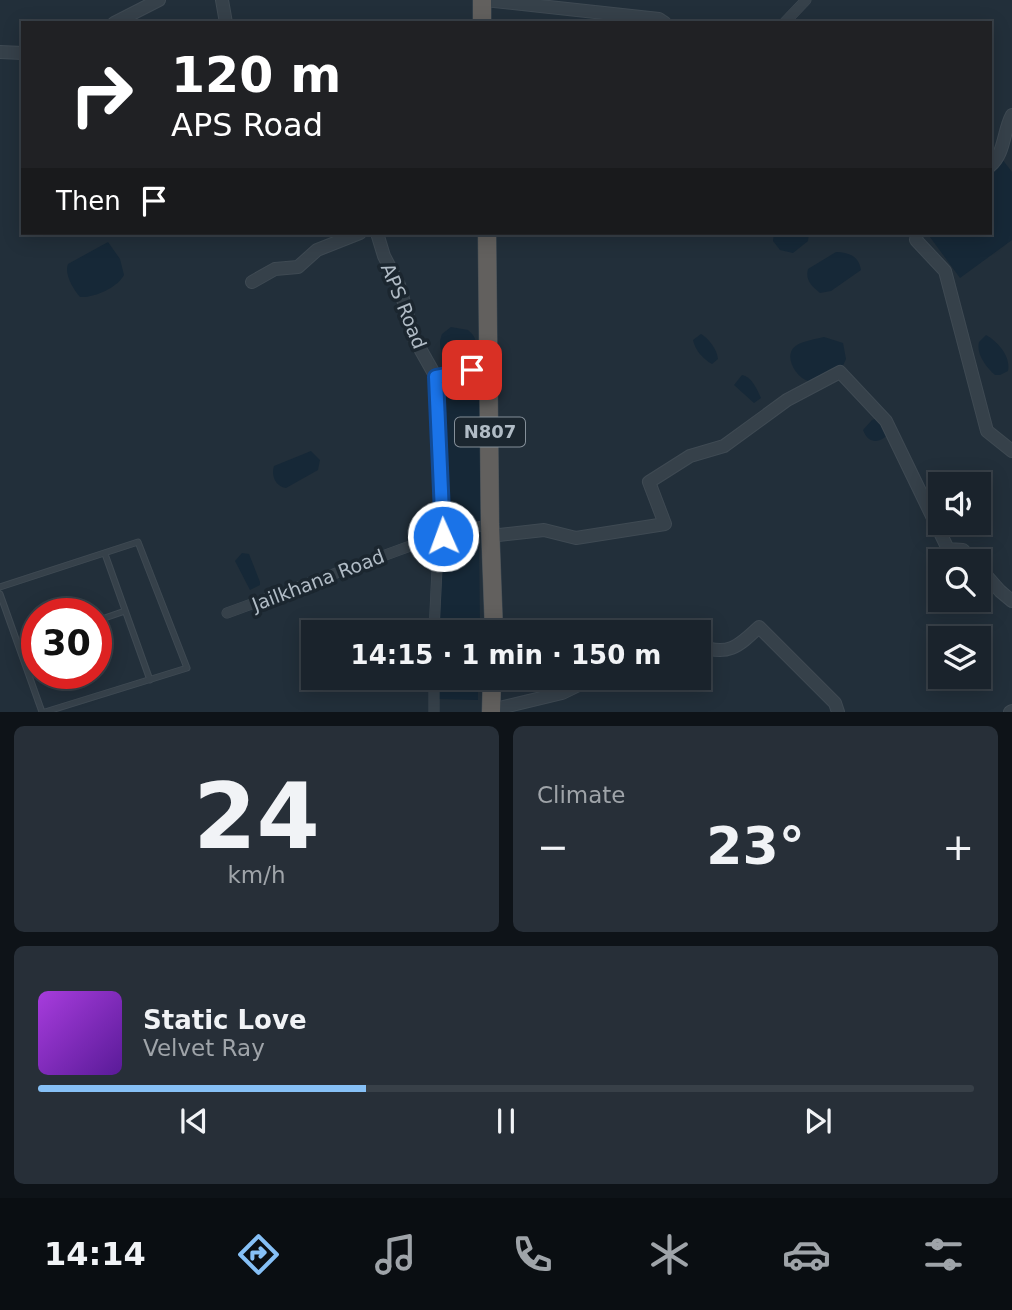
<!DOCTYPE html>
<meta charset="utf-8">
<style>
:root{--surface:#1a232c;--page:#272f38;--text:#f1f3f6;--muted:#9fa4a9;--line:#384048;--accent:#86c0f6}
body{margin:0;font-family:"DejaVu Sans",sans-serif;background:var(--page);color:var(--text);height:100vh;display:flex;flex-direction:column;font-size:26px;white-space:nowrap}
*{box-sizing:border-box;margin:0}
p{font-size:23px;color:var(--muted)}
.icon{flex:none;width:38px;height:38px;fill:none;stroke:currentColor;stroke-width:2;stroke-linecap:round;stroke-linejoin:round}
.map{position:relative;height:712px;overflow:hidden}
.panel{display:flex;flex-direction:column;gap:14px;padding:14px;background:#0e1318;flex:1}
.panel>*{flex:none}
.guide{position:absolute;left:21px;top:21px;width:971px;height:214px;border-radius:0px;box-shadow:0 4px 18px #0003,0 0 0 2px var(--line);background:#202124;color:#fff;overflow:hidden}
.fabs{position:absolute;left:928px;top:472px;display:grid;gap:14px}
.fabs a{display:grid;place-items:center;width:63px;height:63px;border-radius:0px;background:var(--surface);box-shadow:0 4px 18px #0003,0 0 0 2px var(--line);font-size:35px}
.speed{position:absolute;left:21px;top:598px;display:flex;gap:14px;font-size:35px;font-weight:700;text-align:center}
.speed>*{display:grid;place-content:center;width:91px;height:91px;border-radius:50%;background:var(--surface);box-shadow:0 4px 18px #0003,0 0 0 2px var(--line);line-height:1}
.speed .limit{border:10px solid #d22;background:#fff;color:#111}
.pin{position:absolute;display:grid;place-items:center;width:60px;height:60px;color:#fff;margin:-30px;border-radius:14px;box-shadow:0 4px 10px #0006}
.me{position:absolute;width:77px;margin:-38px;rotate:358deg;stroke-linejoin:round;filter:drop-shadow(0 0 5px #0008)}
.turn{display:flex;align-items:center;gap:24px;height:147px;padding:0 35px;font-size:32px}
.turn .icon{width:91px;height:91px;stroke-width:2.5}
.turn b{display:block;font-size:49px;line-height:60px}
.then{display:flex;align-items:center;height:66px;padding:0 35px;background:#0003;gap:14px;font-size:26px}
.big{font-size:52px;font-weight:800;line-height:1.1}
.panel .tile{flex:1;display:flex;flex-direction:column;justify-content:center;gap:10px;min-width:0;padding:0 24px;border-radius:10px;background:var(--page)}
.panel .dial{align-items:center;gap:0}
.dial b{font-size:91px;line-height:1}
.song{display:flex;align-items:center;gap:21px}
.cover{width:84px;height:84px;border-radius:10px;background:linear-gradient(135deg,hsl(280 70% 55%),hsl(270 70% 35%))}
.played{height:7px;border-radius:4px;background:linear-gradient(90deg,var(--accent) 35%,var(--line) 35%)}
.keys{display:flex;justify-content:space-around;direction:ltr}
.heat{display:flex;justify-content:space-between;align-items:center;font-size:38px;direction:ltr}
.panel .tiles{flex:1;display:grid;gap:14px;grid-template-columns:1fr 1fr}
.tile:last-child{grid-column:span 2}
.trip{position:absolute;left:301px;top:620px;width:410px;height:70px;border-radius:0px;background:var(--surface);box-shadow:0 4px 18px #0003,0 0 0 2px var(--line);font-weight:800;line-height:70px;text-align:center}
.dock{display:flex;height:112px;justify-content:space-around;align-items:center;background:#0a0e12;color:var(--muted)}
.dock .icon{width:49px;height:49px}
.dock .selected{color:var(--accent)}
.dock b{font-size:32px;color:var(--text)}
.map>svg:first-child{display:block}
</style>
<div class="map">
<svg width="1012" height="712" viewBox="0 0 1012 712">
<rect width="100%" height="100%" fill="#222f3a"/>
<path fill="#162837" d="M1002,159L1012,172V240L960,278L927,233H990L991,168Z
M774,233H809L808,241L793,253L780,250L773,241Z
M108,242L120,259L124,275C117,288 94,298 80,297C73,289 64,274 68,264Z
M836,252C848,252 859,256 861,270L831,291L820,293C812,286 805,281 808,269Z
M451,327L468,330C478,338 479,349 471,359L454,366C442,359 437,347 442,334Z
M701,334C709,339 717,349 718,359L712,364C703,359 695,350 693,340Z
M986,335C998,342 1011,356 1008,371L1000,375H995C986,367 976,354 979,342Z
M824,337L843,343L846,359L840,372C831,376 818,385 808,381C795,377 782,354 797,345C804,341 816,339 824,337Z
M742,375C751,376 757,389 761,398L754,403L734,385Z
M478,379L487,520L444,529L438,381Z
M879,418L889,433C880,444 868,444 863,430L872,420Z
M311,451L320,460L318,470L286,488C275,486 271,475 274,466Z
M479,540L480,632H440L439,541Z
M242,553L249,554L260,582V585L250,590L235,561Z
M438,677H478V700L437,699Z"/>
<g fill="none" stroke-linecap="round" stroke-linejoin="round">
<defs>
<path id="service" d="M105,554L150,680
M0,587L138,542L187,668L45,712
M0,594L42,712
M96,621L125,611
M19,647L37,641"/>
<path id="minor" d="M784,23L806,0
M435,381L443,536
M432,538L437,569L434,632
M227,613L432,538L490,524
M434,712V677"/>
<path id="tertiary" d="M222,0L226,23
M485,0L659,19L665,23
M114,23L159,0
M0,52L23,53
M990,166C1005,154 1003,131 1012,115
M377,233L384,256L399,285L414,338L436,377L435,381
M917,233L916,240L945,271L987,431L1012,451
M252,282L275,269L298,267L317,250L360,233
M436,377L472,370H490
M490,536L544,530L576,538L665,524L649,482L690,456L724,446L787,400L840,372L886,421L948,549L963,550L974,562
M978,566L1000,591L1012,601
M698,645C727,657 738,647 759,627L835,703L838,712
M491,710L562,693L595,677
M1010,712L1012,711"/>
<path id="trunk" d="M482,0V23
M487,233L490,524L494,632
M491,712L492,677"/>
</defs>
<use href="#service" stroke="#3f4a53" stroke-width="7"/>
<use href="#minor" stroke="#3f4a53" stroke-width="11"/>
<use href="#tertiary" stroke="#3f4a53" stroke-width="14"/>
<use href="#trunk" stroke="#414c55" stroke-width="19"/>
<use href="#service" stroke="#36414a" stroke-width="5"/>
<use href="#minor" stroke="#36414a" stroke-width="10"/>
<use href="#tertiary" stroke="#36414a" stroke-width="12"/>
<use href="#trunk" stroke="#62605e" stroke-width="18"/>
</g>
<g fill="none" stroke-linecap="round" stroke-linejoin="round">
<defs>
<path id="route" d="M443,536L436,377L472,370"/>
</defs>
<use href="#route" stroke="#114b97" stroke-width="18"/>
<use href="#route" stroke="#1a73e8" stroke-width="12"/>
</g>
<g text-anchor="middle" stroke-width="7" stroke-linejoin="round" paint-order="stroke">
<rect fill="#1b262f" stroke="#848f99" stroke-width="2" x="455" y="417.5" width="70" height="29" rx="5"/>
<g font-size="18" font-weight="bold" fill="#b1bcc6">
<text x="490" y="438">N807</text>
</g>
<g font-size="19" fill="#b1bcc6" stroke="#1b262f">
<text transform="translate(404 306) rotate(68)" y="7">APS Road</text>
<text transform="translate(318 580) rotate(-21)" y="7">Jailkhana Road</text>
</g>
</g>
</svg>
<div class="fabs">
<a><svg class="icon" aria-label="sound" viewBox="0 0 24 24"><path d="M4 9h4l5-4v14l-5-4H4zM17 9q2 3 0 6"/></svg></a>
<a><svg class="icon" aria-label="search" viewBox="0 0 24 24"><circle cx="10" cy="10" r="6"/><path d="M15 15l6 6"/></svg></a>
<a><svg class="icon" aria-label="layers" viewBox="0 0 24 24"><path d="M12 4l9 5-9 5-9-5zM3 14l9 5 9-5"/></svg></a>
</div>
<div class="speed"><div class="limit">30</div></div>
<div class="pin" style="left:472px;top:370px;background:#d93025"><svg class="icon" aria-label="arrive" viewBox="0 0 24 24"><path d="M6 21V4h12l-3 4 3 4H6"/></svg></div>
<svg class="me" style="left:443px;top:536px" viewBox="-20 -20 40 40"><circle r="17" fill="#1a73e8" stroke="#fff" stroke-width="3"/><path d="M0-11L8 9 0 5-8 9z" fill="#fff"/></svg>
<div class="trip">14:15 · 1 min · 150 m</div>
<div class="guide">
<div class="turn"><svg class="icon" aria-label="right" viewBox="0 0 24 24"><path d="M7 20v-9h11M14 6l5 5-5 5"/></svg><div><b>120 m</b>APS Road</div></div>
<div class="then">Then<svg class="icon" aria-label="arrive" viewBox="0 0 24 24"><path d="M6 21V4h12l-3 4 3 4H6"/></svg></div>
</div>
</div>
<section class="panel">
<div class="tiles">
<div class="tile dial"><b>24</b><p>km/h</p></div>
<div class="tile"><p>Climate</p>
<div class="heat"><a>−</a><b class="big">23°</b><a>+</a></div>
</div>
<div class="tile">
<div class="song"><i class="cover"></i><div><b>Static Love</b><p>Velvet Ray</p></div></div>
<div class="played"></div>
<div class="keys"><svg class="icon" aria-label="previous" viewBox="0 0 24 24"><path d="M18 5L8 12l10 7zM5 5v14"/></svg><svg class="icon" aria-label="pause" viewBox="0 0 24 24"><path d="M8 5v14M16 5v14"/></svg><svg class="icon" aria-label="next" viewBox="0 0 24 24"><path d="M6 5l10 7-10 7zM19 5v14"/></svg></div>
</div>
</div>
</section>
<nav class="dock">
<b>14:14</b>
<svg class="icon selected" aria-label="directions" viewBox="0 0 24 24"><path d="M12 3l9 9-9 9-9-9zM9 14v-3h6M13 9l2 2-2 2"/></svg>
<svg class="icon" aria-label="music" viewBox="0 0 24 24"><path d="M9 18V5l10-2v13"/><circle cx="6" cy="18" r="3"/><circle cx="16" cy="16" r="3"/></svg>
<svg class="icon" aria-label="phone" viewBox="0 0 24 24"><path d="M5 4h4l2 5-3 2q2 4 5 5l2-3 5 2v4C11 20 4 13 5 4z"/></svg>
<svg class="icon" aria-label="climate" viewBox="0 0 24 24"><path d="M12 3v18M4 7l16 10M4 17L20 7"/></svg>
<svg class="icon" aria-label="car" viewBox="0 0 24 24"><path d="M5 17H2v-5l4-1 3-4h7l3 4 3 1v5h-3M9 17h6M6 11h13"/><circle cx="7" cy="17" r="2"/><circle cx="17" cy="17" r="2"/></svg>
<svg class="icon" aria-label="filters" viewBox="0 0 24 24"><path d="M4 7h16M4 17h16"/><circle cx="9" cy="7" r="2"/><circle cx="15" cy="17" r="2"/></svg>
</nav>
